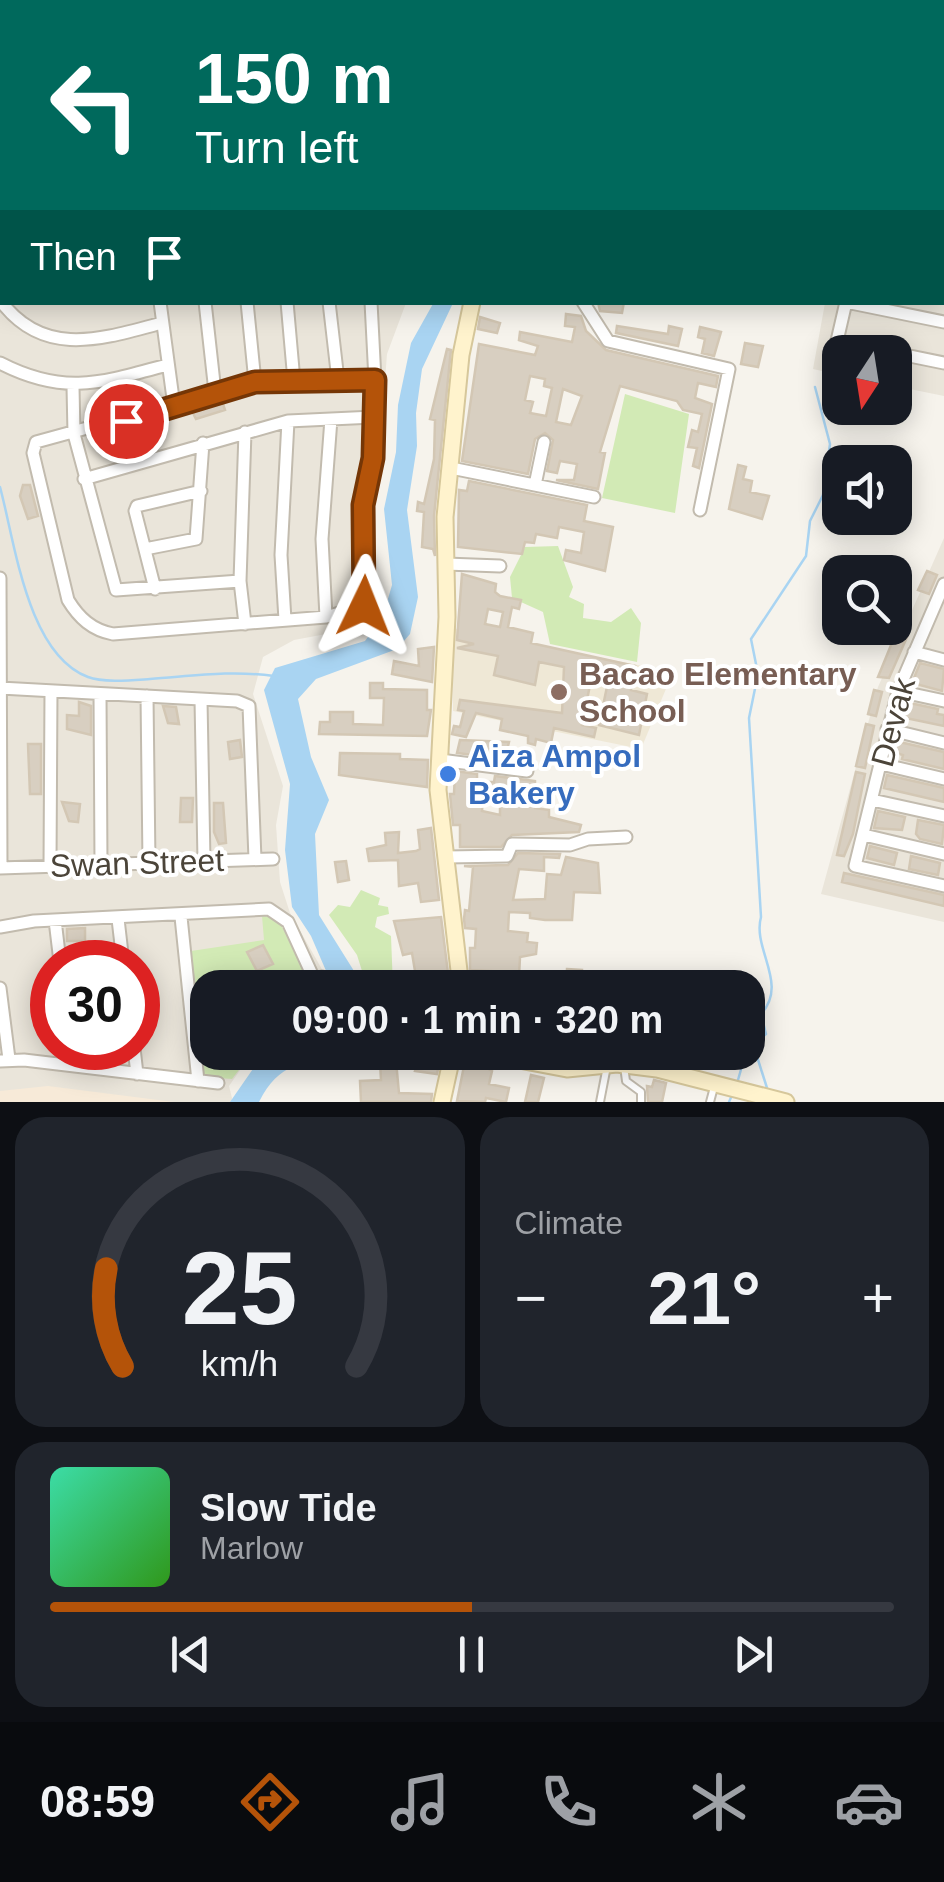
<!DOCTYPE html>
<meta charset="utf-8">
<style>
:root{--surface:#171b24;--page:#20242c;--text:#f1f3f6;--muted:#9ea1a6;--line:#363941;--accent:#b45309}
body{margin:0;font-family:Arial,sans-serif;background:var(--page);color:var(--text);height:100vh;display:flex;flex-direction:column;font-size:38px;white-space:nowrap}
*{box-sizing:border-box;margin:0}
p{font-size:32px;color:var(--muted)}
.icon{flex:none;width:55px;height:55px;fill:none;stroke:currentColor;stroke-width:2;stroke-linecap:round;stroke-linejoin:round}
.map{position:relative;height:1102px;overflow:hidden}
.sheet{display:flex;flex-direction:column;gap:15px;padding:15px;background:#0d0f14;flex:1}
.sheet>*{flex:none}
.banner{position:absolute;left:0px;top:0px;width:945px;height:305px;box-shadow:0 5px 25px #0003;background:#00695c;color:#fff;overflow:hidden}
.needle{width:65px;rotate:192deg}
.tools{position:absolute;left:822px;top:335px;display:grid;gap:20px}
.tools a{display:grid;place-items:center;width:90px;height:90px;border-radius:20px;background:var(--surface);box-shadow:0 5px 25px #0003;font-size:50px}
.speed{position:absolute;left:30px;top:940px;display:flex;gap:20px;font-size:50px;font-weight:700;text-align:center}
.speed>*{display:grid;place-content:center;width:130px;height:130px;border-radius:50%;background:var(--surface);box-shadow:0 5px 25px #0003;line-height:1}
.speed .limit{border:15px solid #d22;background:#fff;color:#111}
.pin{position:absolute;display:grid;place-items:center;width:85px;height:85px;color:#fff;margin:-42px;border:5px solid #fff;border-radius:50%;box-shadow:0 2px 10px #0007}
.me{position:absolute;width:110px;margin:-55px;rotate:2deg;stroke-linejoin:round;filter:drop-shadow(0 0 8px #0008)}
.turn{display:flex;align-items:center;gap:35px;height:210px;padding:0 30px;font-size:45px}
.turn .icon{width:130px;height:130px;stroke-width:2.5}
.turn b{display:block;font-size:70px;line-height:85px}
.then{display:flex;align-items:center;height:95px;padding:0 30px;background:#0003;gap:20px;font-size:38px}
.big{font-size:75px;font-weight:700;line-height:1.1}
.sheet .tile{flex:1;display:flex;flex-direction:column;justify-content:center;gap:15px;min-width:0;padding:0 35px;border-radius:30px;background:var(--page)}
.sheet .dial{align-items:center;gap:0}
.dial svg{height:260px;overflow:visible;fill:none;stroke:var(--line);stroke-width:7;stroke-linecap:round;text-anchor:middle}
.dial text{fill:var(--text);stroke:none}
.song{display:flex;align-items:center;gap:30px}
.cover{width:120px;height:120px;border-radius:15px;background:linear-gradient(135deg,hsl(160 70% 55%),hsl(110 70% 35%))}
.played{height:10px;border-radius:5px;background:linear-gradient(90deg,var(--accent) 50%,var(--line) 50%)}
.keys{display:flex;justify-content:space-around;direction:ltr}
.heat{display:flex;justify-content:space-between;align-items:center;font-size:55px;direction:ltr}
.sheet .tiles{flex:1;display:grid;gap:15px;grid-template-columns:1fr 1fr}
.tile:last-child{grid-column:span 2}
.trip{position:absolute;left:190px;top:970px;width:575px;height:100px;border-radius:30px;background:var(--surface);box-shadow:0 5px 25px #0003;font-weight:700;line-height:100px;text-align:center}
.dock{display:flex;height:160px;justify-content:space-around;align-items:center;background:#090b0e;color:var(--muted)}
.dock .icon{width:70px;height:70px}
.dock .selected{color:var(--accent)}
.dock b{font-size:45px;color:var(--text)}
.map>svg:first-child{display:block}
</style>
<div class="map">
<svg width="944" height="1102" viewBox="0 0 944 1102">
<rect width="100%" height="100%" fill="#f6f3ec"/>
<path fill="#eae5da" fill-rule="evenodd" d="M0,0L355,2H2V302L406,303L387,354L379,459L370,504L376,605L358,628L294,640L263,657L253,694L283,786L276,825L280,882L290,913L332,987L208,988V1052L252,1053L229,1086L233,1102H0ZM52,962H138V1048H52Z
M944,165V396L895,386V352H840V375L813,369L825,303L942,302Z
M944,538V922L821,894L878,687Z"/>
<path fill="#f7ead8" d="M48,1086L174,1102H175H0V1091Z"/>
<path fill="#efe8d6" d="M452,628L673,672L641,749L453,711Z"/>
<path fill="#d2eab5" d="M625,394L689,414L675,513L602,498Z
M558,546L573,587L569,597L584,604L583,618L611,622L631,608L641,623L637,662L550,644L543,612L512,598L510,577L525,547Z
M361,890L380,898L378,905L388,907L389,914L377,917L375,927L391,936L393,987H367L357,955L329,915L338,905L350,907Z
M262,916L277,917L313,987L208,988V1052L252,1053L232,1079L204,1077L191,951L264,940Z"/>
<path fill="#a9d4f2" d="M434,302L453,303L422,369L416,413L417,446L407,510L418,597L410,634L397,649L316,679L298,699L311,757L329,800L315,834L319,915L364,987H333L311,936L292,907L285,850L290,784L264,690L275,668L365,641L383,616L392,585L384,509L396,452L398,405L411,343Z
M264,1053L265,1052L339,1053C301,1065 280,1061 259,1102H230Z"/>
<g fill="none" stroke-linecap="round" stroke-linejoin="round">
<path stroke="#a9d4f2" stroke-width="2.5" d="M0,487C15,542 27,654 88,677C103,683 134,680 150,679C193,676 230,670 274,676
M757,1040L754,1047L767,1088
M748,1049L766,1034L761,1014C789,984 752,949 761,917L749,718L758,674L751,639L806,556L810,521L823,495L830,444L815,387
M738,1080L746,1052
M729,1102L733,1093"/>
<path stroke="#a9d4f2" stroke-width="18" d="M379,0V2"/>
</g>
<path fill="#d8cfc1" stroke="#d3c7b4" stroke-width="2.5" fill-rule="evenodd" d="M598,302H624L622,313L600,311Z
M566,314L581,316L586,331L606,350L718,376L716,387L698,383L695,398L712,404L699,468L693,466L697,448L688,447L692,430L698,432L702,414L683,410L677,401L620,386L600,452L605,453L598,489L556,480H574L577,464L560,461L557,473L547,471L553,440L545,433L535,439L528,474L462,461L479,344L535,355L538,346L519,340L520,332L572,342L575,327L565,326ZM530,376L545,379L544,386L552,388L546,416L530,413L533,402L525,400ZM563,389L582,396L571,425L556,422Z
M480,317L500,323L497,333L478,329Z
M617,326L668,334L669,326L682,329L678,346L616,333Z
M700,327L721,332L714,356L702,353L705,339L698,337Z
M745,343L763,346L758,367L741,364Z
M447,349L451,350L434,516L435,556L433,549L422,547L424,512L417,511L418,502L424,504L434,459L435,420L430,419Z
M222,401L225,410L196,419L191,409Z
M738,465L746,467L743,479L752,481L750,492L769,496L762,519L729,509Z
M469,481L587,505L584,521L613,527L605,571L564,560L566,550L581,553L584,532L559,527L557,538L536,534L534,543L525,542L522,554L458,547L459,490L467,491Z
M23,485H30L38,516L28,519L20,496Z
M927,571L937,575L929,594L918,590Z
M462,574L496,584L495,592L500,596L521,600L519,609L512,607L508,627L533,633L531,643L635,666L631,690L647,694L639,735L599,725L609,677L592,675L582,725L596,728L594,737L554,728L551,743L536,739L535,745L528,743V736L500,730L502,719L476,713L466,737L452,734L454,726L460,727L464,711L458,710L460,700L562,713L564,667L539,662L535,685L494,675L498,656L457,648L474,644L457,640ZM488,609L503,612L500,627L485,624Z
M900,623L910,627L907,637L889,678L878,677Z
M434,647L432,682L392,674L394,661L419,666L418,649Z
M920,663L944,669L942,691L912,683Z
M370,683H383V689L427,690V710H431L427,736L319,734L320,722H330V712H353V724L383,725L384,698H370Z
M874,690L882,692L876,716L868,714Z
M79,702L91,706V735L67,729V715L79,716Z
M905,702L938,709L937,714L944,715V726L901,717Z
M163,706L176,707L179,724L168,723Z
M866,724L874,726L865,768L856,766Z
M240,740L242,757L230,759L228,742Z
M460,740L509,742L505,759L457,753Z
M895,741L944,752V769L902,759L903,755L893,752Z
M28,744H41V794H30Z
M340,753L400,754V759L428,760L427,787L339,775Z
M455,771L477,774V782H494L495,776L535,781V808L549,810V817L581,825L579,832L512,835L501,847H460V825H453L450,794H454ZM483,797H500V815L482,811Z
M856,772L865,774L853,834L844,856L837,855Z
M887,775L944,788V802L884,788Z
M181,798H193L192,822H180Z
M62,802L80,804L78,822L69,821Z
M214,803H223L226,843L219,844L214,832Z
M878,811L905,817L902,830L874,828Z
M918,820L944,825L942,844L920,839L916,834Z
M431,828L439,900L421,902L418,883L399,886L398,860L369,861L367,849L386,845L385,833L399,832L398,853L416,851L420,849L418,830Z
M870,846L897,853L894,865L867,858Z
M518,853L560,854L559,858L544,857V871L519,869L513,900L545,899L547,874L561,875L566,857L598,863L600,893L574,892L572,920H545L530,918V913L509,912L508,931L528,933L527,942L537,943L536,954L520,957L519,977L508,976V972L470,970V948H475L476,929L465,928L464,919L465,910L469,911L473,867L464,866L508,865Z
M911,856L940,863L938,875L909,869Z
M346,861L349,880L338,882L335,862Z
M844,873L944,895V906L842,882Z
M441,917L448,973L426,976L428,984L384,988V982L416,977L412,953L403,955L394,921Z
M85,928V941H67V929Z
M263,945L273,964L257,971L247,952Z
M567,969L582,970V988H566Z
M421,1052L441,1054L437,1074L415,1071Z
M466,1056L492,1071L489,1084L509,1088L506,1102L486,1098L485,1102L457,1101Z
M380,1061H396L399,1093L432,1094L431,1102H361L360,1081L381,1080Z
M531,1075L544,1078L538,1102H525Z
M654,1080L666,1083L662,1102H648L647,1086L652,1087Z"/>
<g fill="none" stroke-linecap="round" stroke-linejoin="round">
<defs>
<path id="lane" d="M624,1066L626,1081L641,1092V1102
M600,1102L607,1066
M710,1102L714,1087"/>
<path id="street" d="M337,0L339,2
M463,0L464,2
M614,0V2
M746,0L747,2
M851,0L852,2
M114,2L120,0
M276,2L287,0
M0,31H2
M0,83H2
M942,113L944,109
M0,127L2,126
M0,172L2,171
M942,194H944
M942,207H944
M0,228L2,232
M942,246H944
M942,283L944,284
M0,300C43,359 102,339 162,323
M160,302L174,406
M205,302L215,392
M247,302L255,382
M287,302L294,381
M329,302L338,380
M371,302L375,380L373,458L363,505V606L326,617L113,634C92,630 79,618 68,600L33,453L36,442L255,382L375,380
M583,302L608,341L729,369L700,510
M846,302L944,322
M846,302L837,341L892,352
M895,353L944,363
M0,363C64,396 101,383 167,365
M73,387L74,434L116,590L240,581
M245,432L240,581L245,624
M451,468L594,497
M84,479L288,421L374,417
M535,485L544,442
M145,549L196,539L203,443
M446,564L500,566
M0,578L1,868
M944,584L898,691L855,866L944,886
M155,589L135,511L137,506L201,491
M326,617L322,539L331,419
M285,620L281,555L288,421
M914,652L944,660
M0,688L237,701L249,706L255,859
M898,691L944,701
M100,694L101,864
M147,696L149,863
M201,700L204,861
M887,729L944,743
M440,760L527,771
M881,764L944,779
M872,800L944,816
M864,835L944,854
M446,857L507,856L512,844L570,845L588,839L626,837
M50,866L51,691
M0,868L273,859
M181,917L198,1081
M118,919L123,962
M55,920L60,962
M0,927L34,921L269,909L288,922L315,981
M461,978L526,988
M0,988L9,1059
M302,988L322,977
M69,1048L71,1065
M134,1048L137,1074
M0,1061L24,1060L218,1083"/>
<path id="secondary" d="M410,0L411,2
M461,988L438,790L447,617L445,517L461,355L472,302
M478,1052L567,1069L617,1064L657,1069L786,1102
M442,1102L453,1052"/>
</defs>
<use href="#lane" stroke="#c2bbae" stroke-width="10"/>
<use href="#street" stroke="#c2bbae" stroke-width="15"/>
<use href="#secondary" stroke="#d6c79b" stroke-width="19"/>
<use href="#lane" stroke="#fff" stroke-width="6"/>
<use href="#street" stroke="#fff" stroke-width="11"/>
<use href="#secondary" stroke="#fff3cd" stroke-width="15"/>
</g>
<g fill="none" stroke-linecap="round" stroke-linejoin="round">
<defs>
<path id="route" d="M126,421L255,382L375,380L373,458L363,505L364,606"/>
</defs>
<use href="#route" stroke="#753606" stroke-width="25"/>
<use href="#route" stroke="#b45309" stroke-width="18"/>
</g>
<circle fill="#8d6e63" stroke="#fff" stroke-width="4" cx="559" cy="692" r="10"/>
<circle fill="#3f7fe0" stroke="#fff" stroke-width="4" cx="448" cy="774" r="10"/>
<g text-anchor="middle" stroke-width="8" stroke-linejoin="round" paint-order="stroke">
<g font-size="32" font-weight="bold" fill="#785e54" stroke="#fff" text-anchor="start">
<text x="579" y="685">Bacao Elementary<tspan x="579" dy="37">School</tspan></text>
</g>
<g font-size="32" fill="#4b4439" stroke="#fff">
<text transform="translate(893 722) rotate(-75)" y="11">Devak</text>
<text transform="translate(137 863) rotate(-2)" y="11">Swan Street</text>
</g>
<g font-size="32" font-weight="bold" fill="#366cbe" stroke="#fff" text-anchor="start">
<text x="468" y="767">Aiza Ampol<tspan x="468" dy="37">Bakery</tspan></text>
</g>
</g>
</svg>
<div class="tools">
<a><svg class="needle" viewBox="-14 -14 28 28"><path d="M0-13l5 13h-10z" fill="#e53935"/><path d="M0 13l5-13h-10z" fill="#9ea1a6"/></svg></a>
<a><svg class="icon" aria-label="sound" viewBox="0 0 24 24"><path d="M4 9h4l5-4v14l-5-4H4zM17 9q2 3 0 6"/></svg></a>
<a><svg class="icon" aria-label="search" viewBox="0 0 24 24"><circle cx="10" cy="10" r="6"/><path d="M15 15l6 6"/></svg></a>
</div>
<div class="speed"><div class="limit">30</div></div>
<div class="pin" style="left:126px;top:421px;background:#d93025"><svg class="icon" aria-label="arrive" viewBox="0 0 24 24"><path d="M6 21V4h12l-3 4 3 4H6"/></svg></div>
<svg class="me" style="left:364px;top:606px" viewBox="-20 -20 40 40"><path d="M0-17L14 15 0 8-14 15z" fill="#b45309" stroke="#fff" stroke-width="4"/></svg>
<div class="trip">09:00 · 1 min · 320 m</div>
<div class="banner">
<div class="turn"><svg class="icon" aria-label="left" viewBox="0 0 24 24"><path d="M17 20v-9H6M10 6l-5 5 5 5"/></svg><div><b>150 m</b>Turn left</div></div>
<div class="then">Then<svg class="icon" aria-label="arrive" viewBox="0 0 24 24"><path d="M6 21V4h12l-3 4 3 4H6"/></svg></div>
</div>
</div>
<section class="sheet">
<div class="tiles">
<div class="tile dial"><svg viewBox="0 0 100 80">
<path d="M14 69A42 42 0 1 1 86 69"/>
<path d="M14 69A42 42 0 0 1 9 39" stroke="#b45309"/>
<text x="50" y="56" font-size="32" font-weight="700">25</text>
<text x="50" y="72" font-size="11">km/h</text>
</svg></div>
<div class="tile"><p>Climate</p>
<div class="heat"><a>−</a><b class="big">21°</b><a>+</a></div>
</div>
<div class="tile">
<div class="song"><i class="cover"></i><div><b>Slow Tide</b><p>Marlow</p></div></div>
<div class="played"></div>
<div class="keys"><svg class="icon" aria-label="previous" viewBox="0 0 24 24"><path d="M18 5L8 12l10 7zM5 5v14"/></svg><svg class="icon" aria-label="pause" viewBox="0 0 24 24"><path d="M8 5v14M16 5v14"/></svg><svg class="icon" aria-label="next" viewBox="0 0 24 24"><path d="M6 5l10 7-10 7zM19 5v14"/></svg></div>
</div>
</div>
</section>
<nav class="dock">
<b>08:59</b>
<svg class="icon selected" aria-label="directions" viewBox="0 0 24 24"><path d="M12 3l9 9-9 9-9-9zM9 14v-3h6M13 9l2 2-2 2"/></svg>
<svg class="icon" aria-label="music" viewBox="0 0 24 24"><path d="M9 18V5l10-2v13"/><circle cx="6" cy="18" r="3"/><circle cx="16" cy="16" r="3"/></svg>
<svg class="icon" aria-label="phone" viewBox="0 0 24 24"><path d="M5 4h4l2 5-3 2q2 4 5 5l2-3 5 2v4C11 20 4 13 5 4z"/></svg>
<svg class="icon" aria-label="climate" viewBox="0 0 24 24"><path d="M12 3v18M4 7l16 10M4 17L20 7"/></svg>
<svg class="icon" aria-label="car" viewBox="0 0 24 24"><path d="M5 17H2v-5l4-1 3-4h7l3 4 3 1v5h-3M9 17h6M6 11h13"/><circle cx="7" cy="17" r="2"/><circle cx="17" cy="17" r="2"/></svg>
</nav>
